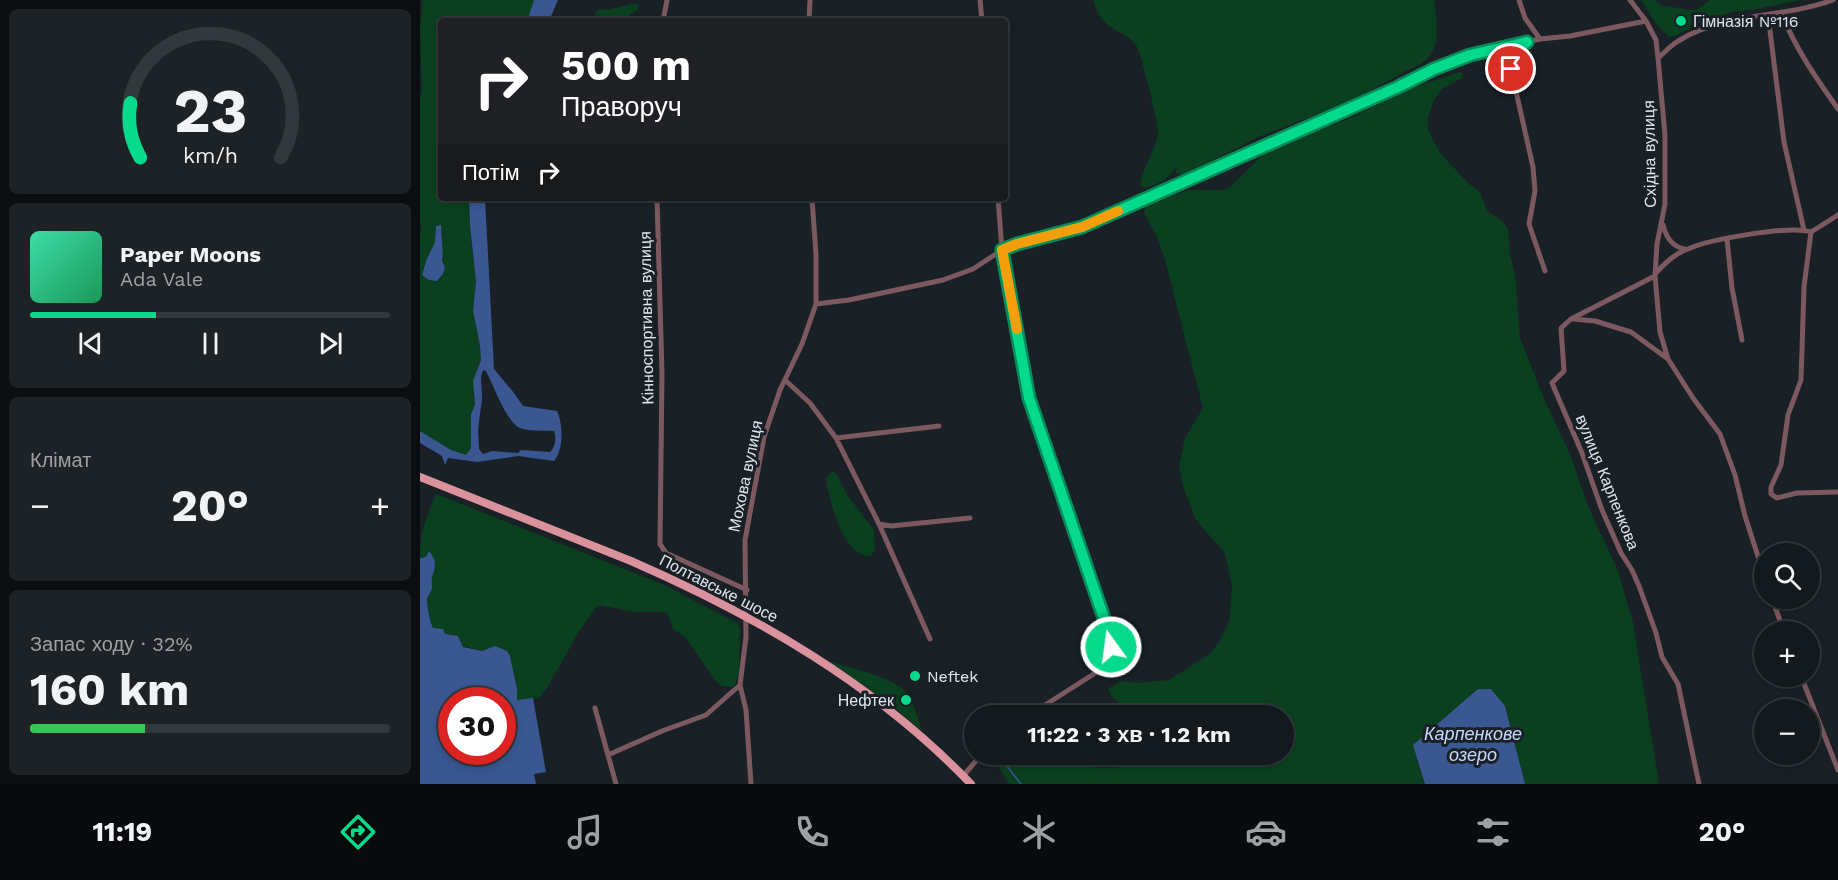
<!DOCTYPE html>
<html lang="uk">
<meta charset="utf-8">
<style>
:root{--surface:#13191d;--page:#1c2226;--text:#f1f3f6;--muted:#9da0a4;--line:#32383b;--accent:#05d98b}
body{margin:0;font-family:"Work Sans",sans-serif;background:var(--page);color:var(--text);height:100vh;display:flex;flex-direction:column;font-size:22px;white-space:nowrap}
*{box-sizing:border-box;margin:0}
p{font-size:20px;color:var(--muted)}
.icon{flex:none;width:33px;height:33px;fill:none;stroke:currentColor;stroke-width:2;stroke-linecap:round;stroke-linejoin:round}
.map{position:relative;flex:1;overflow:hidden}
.details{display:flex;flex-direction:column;gap:9px;padding:9px;background:#0a0e10;width:420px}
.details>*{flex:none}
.banner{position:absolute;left:18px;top:18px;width:570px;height:183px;border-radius:6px;box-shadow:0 3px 9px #0003,0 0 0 2px var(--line);background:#202124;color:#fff;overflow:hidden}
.buttons{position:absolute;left:1334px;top:543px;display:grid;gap:12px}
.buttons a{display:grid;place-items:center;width:66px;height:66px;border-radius:50%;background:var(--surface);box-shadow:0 3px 9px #0003,0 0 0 2px var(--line);font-size:30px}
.speed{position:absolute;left:18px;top:687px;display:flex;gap:12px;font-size:30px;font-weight:700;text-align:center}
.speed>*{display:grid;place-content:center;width:78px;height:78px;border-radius:50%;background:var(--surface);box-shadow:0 3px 9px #0003,0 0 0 2px var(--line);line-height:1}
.speed .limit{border:9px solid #d22;background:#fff;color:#111}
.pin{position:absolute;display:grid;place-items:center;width:51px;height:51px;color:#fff;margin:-26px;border:3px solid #fff;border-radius:50%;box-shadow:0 2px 6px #0007}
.me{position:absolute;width:66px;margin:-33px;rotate:346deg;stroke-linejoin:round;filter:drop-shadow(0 0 4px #0008)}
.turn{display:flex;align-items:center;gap:21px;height:126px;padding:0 24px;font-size:27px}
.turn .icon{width:78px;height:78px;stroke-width:2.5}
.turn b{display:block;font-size:42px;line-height:51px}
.then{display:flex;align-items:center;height:57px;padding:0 24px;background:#0003;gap:12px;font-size:22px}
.big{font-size:45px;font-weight:700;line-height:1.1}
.details .widget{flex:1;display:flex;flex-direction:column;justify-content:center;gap:9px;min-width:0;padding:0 21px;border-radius:9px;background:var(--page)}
.details .dial{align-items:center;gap:0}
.dial svg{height:156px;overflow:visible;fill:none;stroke:var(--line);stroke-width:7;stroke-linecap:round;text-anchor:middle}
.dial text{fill:var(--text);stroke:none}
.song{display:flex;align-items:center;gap:18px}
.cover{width:72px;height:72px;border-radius:9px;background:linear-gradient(135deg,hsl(160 70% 55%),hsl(150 70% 35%))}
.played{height:6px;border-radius:3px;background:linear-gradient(90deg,var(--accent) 35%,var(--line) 35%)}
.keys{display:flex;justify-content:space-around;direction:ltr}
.heat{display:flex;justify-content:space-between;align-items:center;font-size:33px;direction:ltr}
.charge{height:9px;border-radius:4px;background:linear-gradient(90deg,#34c759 32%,var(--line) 0)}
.trip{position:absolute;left:544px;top:705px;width:330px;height:60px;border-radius:30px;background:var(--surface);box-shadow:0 3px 9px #0003,0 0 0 2px var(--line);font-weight:700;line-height:60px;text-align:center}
.tab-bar{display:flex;height:96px;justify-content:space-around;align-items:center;background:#080a0c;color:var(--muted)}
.tab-bar .icon{width:42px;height:42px}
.tab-bar .selected{color:var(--accent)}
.tab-bar b{font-size:27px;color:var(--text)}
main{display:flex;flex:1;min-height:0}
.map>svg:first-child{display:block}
</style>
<main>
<section class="details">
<div class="widget dial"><svg viewBox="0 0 100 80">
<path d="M14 69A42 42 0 1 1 86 69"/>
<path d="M14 69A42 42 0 0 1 9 41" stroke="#05d98b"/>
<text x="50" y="56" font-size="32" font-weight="700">23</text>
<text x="50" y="72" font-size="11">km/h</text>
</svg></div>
<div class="widget">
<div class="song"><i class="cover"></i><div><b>Paper Moons</b><p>Ada Vale</p></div></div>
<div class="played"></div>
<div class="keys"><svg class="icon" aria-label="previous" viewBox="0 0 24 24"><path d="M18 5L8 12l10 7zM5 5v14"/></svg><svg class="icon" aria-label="pause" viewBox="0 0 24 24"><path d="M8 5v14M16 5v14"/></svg><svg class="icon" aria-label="next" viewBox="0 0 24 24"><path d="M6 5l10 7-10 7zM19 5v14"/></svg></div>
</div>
<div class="widget"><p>Клімат</p>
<div class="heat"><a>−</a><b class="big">20°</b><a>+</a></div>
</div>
<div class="widget"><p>Запас ходу · 32%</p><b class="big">160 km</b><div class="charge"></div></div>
</section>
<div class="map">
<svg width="1418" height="784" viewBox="0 0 1418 784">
<rect width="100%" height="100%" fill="#192127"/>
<path fill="#0a401f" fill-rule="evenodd" d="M3,0H114L107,21H21V198H49L50,226L56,281L53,310L60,345L61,360L57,369L53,394L55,405L51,414V449L46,455L31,450L0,431V232L2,228L0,221V97L2,90L0,29ZM21,225C21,237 24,250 22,261L25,267L23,274L17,281L2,275L6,261L15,242L16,226Z
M673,0H1014C1018,28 1023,58 990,69L929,102L838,137L765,175L756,173L755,167C748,181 738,184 724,188L720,185C723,167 735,152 738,133C739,125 721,52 716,45C710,37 701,34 694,29C682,23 677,12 673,0Z
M1221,0H1235L1241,5L1269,10H1276L1290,0H1380L1337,9L1312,12L1279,23L1259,34L1249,37L1237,25Z
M216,3L219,6L218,10L210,14L208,21H175V12L179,9L187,10Z
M1040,72L1043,74L1042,78L1022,89L1014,100L1008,117V130L1020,153L1048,183L1060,192L1067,211L1081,220L1088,229L1090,255L1095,274L1100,338L1124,399L1150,454L1168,506L1198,571L1213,623L1239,784H1105L1085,706L1064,784H589L577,764L575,754L659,755C662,758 666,763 670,765C683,772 706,767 712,755L864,754V716L713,715L691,696L688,689L700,681L718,683L749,680L791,653L799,642L808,624L810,616L812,587L805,553L776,520L763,486L759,466L765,438L783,408L744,256L737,237L724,213L726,205L769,190H803L811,186L844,154L890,133L928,119L989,89Z
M412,471L417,474L427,495L454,530L455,550L451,556C423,558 409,500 406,478Z
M16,494L244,585L317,623L320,628L319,672L315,685L312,687L302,686L296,681L265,637L253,629L247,612H215L178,605L161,628L128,686L119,698L97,701V689L90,656L68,650L62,651L43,646L38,636L25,634L23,629H13C10,622 7,607 7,600C8,595 12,591 12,586C13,575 10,563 8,552L6,557L0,558C0,534 6,517 16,494Z
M408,661C429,668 478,677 489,696C495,706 498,720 502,731L469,703Z"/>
<path fill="#3a5792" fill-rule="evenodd" d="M114,0H138L129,21H107Z
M49,198H65L74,369L94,393L103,406L137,411C143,423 144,450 134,461L98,456L57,462L28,458L25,465L22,456L0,443V431L31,450L46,455L51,448V414L55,405L53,381L61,360L60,345L53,311L56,281L50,226ZM63,370L66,371C73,384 87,423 100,428C111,432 122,430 134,431C137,438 135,447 130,452L101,450L98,453L72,451L63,454L59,449L58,430L62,399L61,377Z
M21,225C21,237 24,250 22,261L25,267L23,274L17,281L9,280L2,275L6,261L15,242L16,226Z
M9,551C17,561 16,566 12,577C11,582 13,587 11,591C9,596 8,595 7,600C7,607 10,622 13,628L23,629L25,634L38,636L43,647L62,651L75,646L87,651L90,656L97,689V700L113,698L126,772L114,774L116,784H0V558L6,557ZM32,700H82V752H32Z
M1058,689H1071L1085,706L1105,784H1005L993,745Z"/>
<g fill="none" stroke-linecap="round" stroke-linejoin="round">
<path stroke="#3a5792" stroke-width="1.5" d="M579,756L601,784"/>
<path stroke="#7c595f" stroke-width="5" d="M560,0L562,21
M1099,0L1105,18L1120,39L1150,36L1226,21
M1210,0L1226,21L1236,40L1238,58L1245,135V204L1237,244L1235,276L1240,332L1248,359
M1361,12C1375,48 1396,78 1418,109
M1348,15L1364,142L1384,230
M243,21L247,0
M389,21L390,0
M1105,44L1095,52L1091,69L1113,167L1115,191L1109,224L1125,271
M1238,58C1245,52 1252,44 1260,40C1306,12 1364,18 1413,0
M237,198L242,374L240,544L246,553L327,590
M392,198L396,255V304
M578,198L582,250L609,398L689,633L694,661L608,716
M1243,225C1246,237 1252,247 1265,249
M1391,232L1384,287L1381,380L1368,415L1361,465L1351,487V494L1357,498L1377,493L1418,492
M1307,239L1312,288L1322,340
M1235,274C1245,263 1254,254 1268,249C1290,239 1371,225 1391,232L1418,215
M1235,276L1151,319L1141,328L1144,371L1132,383L1162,453L1182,510L1201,553L1212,570L1219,586L1236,633L1242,657L1258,684L1279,784
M1153,319L1175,321L1211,332L1248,359L1273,398L1300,434L1315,475L1325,516L1344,575
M365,380L390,403L416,438L459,524L510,639
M416,438L519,426
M459,524L471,526L550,518
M1352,598L1364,632
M1381,676L1418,770
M175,708L196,784
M188,755L242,731L286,715L320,685
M543,776L562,754
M331,784L326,710L320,685L326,637L325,540L344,437L360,390L382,344L396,304L429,300L523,280L553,269L582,250L597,244L662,227L978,87L1014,69L1050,55L1120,39"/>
<path stroke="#d9929e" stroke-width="8" d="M0,477L211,561C337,616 455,684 551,784"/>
</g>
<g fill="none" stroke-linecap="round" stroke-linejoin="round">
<defs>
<path id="route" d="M691,647L689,633L609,398L582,250L597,244L662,227L978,87L1014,69L1050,55L1107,42L1095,52L1091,69"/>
</defs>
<use href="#route" stroke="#038d5a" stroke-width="15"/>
<use href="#route" stroke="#05d98b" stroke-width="10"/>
<path stroke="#f59e0b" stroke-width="10" d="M597,329L582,250L597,244L662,227L698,211"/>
</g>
<g fill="#05d98b" stroke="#192127" stroke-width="2">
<circle cx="1261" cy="21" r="6"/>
<circle cx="495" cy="676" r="6"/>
<circle cx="486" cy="700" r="6"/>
</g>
<g text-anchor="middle" stroke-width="6" stroke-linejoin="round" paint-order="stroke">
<g font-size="16" fill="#e0e5e9" stroke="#192127" text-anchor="start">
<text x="1273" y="27">Гімназія №116</text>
<text x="507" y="682">Neftek</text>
<text x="474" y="706" text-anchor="end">Нефтек</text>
</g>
<g font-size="16" fill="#e0e5e9" stroke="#192127">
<text transform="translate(1229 154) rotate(-91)" y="6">Східна вулиця</text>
<text transform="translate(226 318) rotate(-91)" y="6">Кінноспортивна вулиця</text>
<text transform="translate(325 476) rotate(-78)" y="6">Мохова вулиця</text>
<text transform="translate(1188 482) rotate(68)" y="6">вулиця Карпенкова</text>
<text transform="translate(299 588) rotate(27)" y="6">Полтавське шосе</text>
</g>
<g font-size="18" font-style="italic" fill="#c6d9fc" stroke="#192127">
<text x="1053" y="740">Карпенкове<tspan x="1053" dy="21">озеро</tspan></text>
</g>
</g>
</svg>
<div class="buttons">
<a><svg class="icon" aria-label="search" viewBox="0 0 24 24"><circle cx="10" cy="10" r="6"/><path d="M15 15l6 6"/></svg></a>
<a>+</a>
<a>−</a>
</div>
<div class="speed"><div class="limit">30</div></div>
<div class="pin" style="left:1091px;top:69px;background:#d93025"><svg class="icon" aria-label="arrive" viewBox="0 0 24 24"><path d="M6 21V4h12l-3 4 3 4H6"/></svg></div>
<svg class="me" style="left:691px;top:647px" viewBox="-20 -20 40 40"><circle r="17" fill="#05d98b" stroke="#fff" stroke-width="3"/><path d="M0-11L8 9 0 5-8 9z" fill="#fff"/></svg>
<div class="trip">11:22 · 3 хв · 1.2 km</div>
<div class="banner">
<div class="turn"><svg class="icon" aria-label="right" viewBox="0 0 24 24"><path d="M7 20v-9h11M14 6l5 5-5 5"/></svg><div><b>500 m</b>Праворуч</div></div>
<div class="then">Потім<svg class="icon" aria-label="right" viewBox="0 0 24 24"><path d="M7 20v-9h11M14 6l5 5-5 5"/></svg></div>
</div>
</div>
</main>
<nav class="tab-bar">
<b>11:19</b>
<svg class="icon selected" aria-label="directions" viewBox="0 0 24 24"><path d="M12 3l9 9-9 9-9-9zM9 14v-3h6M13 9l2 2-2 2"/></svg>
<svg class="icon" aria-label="music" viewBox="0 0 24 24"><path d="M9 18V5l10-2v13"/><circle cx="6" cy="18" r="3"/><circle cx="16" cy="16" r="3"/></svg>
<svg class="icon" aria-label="phone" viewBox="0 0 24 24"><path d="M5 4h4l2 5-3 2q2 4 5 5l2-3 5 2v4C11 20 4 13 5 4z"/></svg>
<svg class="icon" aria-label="climate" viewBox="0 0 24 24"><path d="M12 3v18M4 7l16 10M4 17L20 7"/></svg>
<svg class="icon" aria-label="car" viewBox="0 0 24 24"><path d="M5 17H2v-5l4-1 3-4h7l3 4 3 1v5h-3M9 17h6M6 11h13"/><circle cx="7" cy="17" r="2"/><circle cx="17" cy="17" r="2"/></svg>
<svg class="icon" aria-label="filters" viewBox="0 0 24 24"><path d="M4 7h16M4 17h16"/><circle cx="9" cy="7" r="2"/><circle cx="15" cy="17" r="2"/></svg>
<b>20°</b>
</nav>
